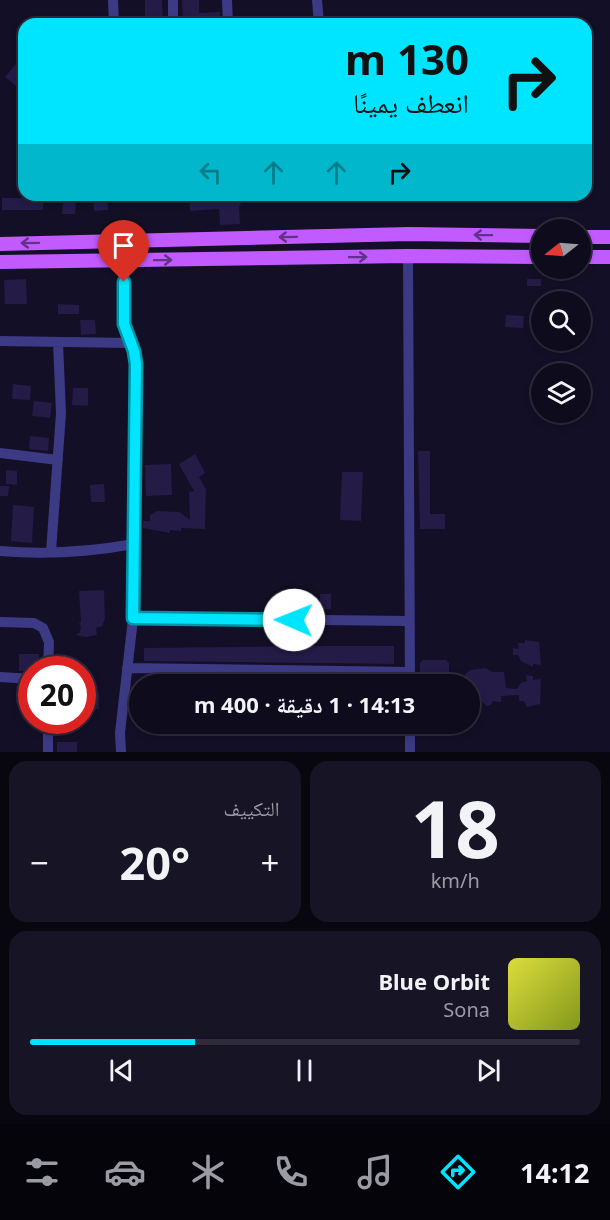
<!DOCTYPE html>
<html lang="ar">
<meta charset="utf-8">
<style>
:root{--surface:#0e0b1c;--page:#171425;--text:#f1f3f6;--muted:#9b9ba3;--line:#2e2b3b;--accent:#00e5ff}
body{margin:0;font-family:"Noto Sans","Noto Naskh Arabic",sans-serif;background:var(--page);color:var(--text);direction:rtl;height:100vh;display:flex;flex-direction:column;font-size:22px;white-space:nowrap}
*{box-sizing:border-box;margin:0}
p{font-size:20px;color:var(--muted)}
.icon{flex:none;width:33px;height:33px;fill:none;stroke:currentColor;stroke-width:2;stroke-linecap:round;stroke-linejoin:round}
.map{position:relative;height:752px;overflow:hidden;direction:ltr}
.drawer{display:flex;flex-direction:column;gap:9px;padding:9px;background:#08060f;flex:1}
.drawer>*{flex:none}
.banner{position:absolute;left:18px;top:18px;width:574px;height:183px;border-radius:18px;box-shadow:0 3px 9px #0003,0 0 0 2px var(--line);direction:rtl;background:#00e5ff;color:#111;overflow:hidden}
.needle{width:39px;rotate:253deg}
.buttons{position:absolute;left:531px;top:219px;display:grid;gap:12px}
.buttons a{display:grid;place-items:center;width:60px;height:60px;border-radius:50%;background:var(--surface);box-shadow:0 3px 9px #0003,0 0 0 2px var(--line);font-size:30px}
.speed{position:absolute;left:18px;top:656px;display:flex;gap:12px;font-size:30px;font-weight:700;text-align:center}
.speed>*{display:grid;place-content:center;width:78px;height:78px;border-radius:50%;background:var(--surface);box-shadow:0 3px 9px #0003,0 0 0 2px var(--line);line-height:1}
.speed .limit{border:9px solid #d22;background:#fff;color:#111}
.pin{position:absolute;display:grid;place-items:center;width:51px;height:51px;color:#fff;margin:-62px -26px;border-radius:50% 50% 50% 0;rotate:-45deg;box-shadow:0 0 6px #0007}
.pin .icon{rotate:45deg}
.me{position:absolute;width:66px;margin:-33px;rotate:271deg;stroke-linejoin:round;filter:drop-shadow(0 0 4px #0008)}
.turn{display:flex;align-items:center;gap:21px;height:126px;padding:0 24px;font-size:27px}
.turn .icon{width:78px;height:78px;stroke-width:2.5}
.turn b{display:block;font-size:42px;line-height:51px}
.lanes{display:flex;align-items:center;height:57px;padding:0 24px;background:#0003;justify-content:center;gap:30px;direction:ltr}
.lanes .off{opacity:.35}
.big{font-size:45px;font-weight:700;line-height:1.1}
.drawer .widget{flex:1;display:flex;flex-direction:column;justify-content:center;gap:9px;min-width:0;padding:0 21px;border-radius:18px;background:var(--page)}
.drawer .dial{align-items:center;gap:0}
.dial b{font-size:78px;line-height:1}
.song{display:flex;align-items:center;gap:18px}
.cover{width:72px;height:72px;border-radius:9px;background:linear-gradient(135deg,hsl(60 70% 55%),hsl(70 70% 35%))}
.played{height:6px;border-radius:3px;background:linear-gradient(90deg,var(--accent) 30%,var(--line) 30%)}
.keys{display:flex;justify-content:space-around;direction:ltr}
.heat{display:flex;justify-content:space-between;align-items:center;font-size:33px;direction:ltr}
.drawer .tiles{flex:1;display:grid;gap:9px;grid-template-columns:1fr 1fr}
.widget:last-child{grid-column:span 2}
.trip{position:absolute;left:129px;top:674px;width:351px;height:60px;border-radius:30px;background:var(--surface);box-shadow:0 3px 9px #0003,0 0 0 2px var(--line);font-weight:700;line-height:60px;text-align:center;direction:rtl}
.tab-bar{display:flex;height:96px;justify-content:space-around;align-items:center;background:#06040b;color:var(--muted)}
.tab-bar .icon{width:42px;height:42px}
.tab-bar .current{color:var(--accent)}
.tab-bar b{font-size:27px;color:var(--text)}
.map>svg:first-child{display:block}
</style>
<div class="map">
<svg width="610" height="752" viewBox="0 0 610 752">
<rect width="100%" height="100%" fill="#130f26"/>
<path fill="#241b47" d="M145,0H162L163,24H145Z
M182,0H199V13L220,12V21L183,24Z
M20,59L24,62V92L5,77Z
M93,195H107L108,210L94,211Z
M224,195H237L241,206H239L240,224L220,225L219,209L190,211L189,198Z
M2,198H43V210H2Z
M63,201L76,202L75,214H62Z
M26,279L27,304H5L4,280Z
M527,279H541V286H527Z
M58,304L79,305V314H58Z
M506,315L524,316L523,328L505,327Z
M80,320H95L96,334L81,335Z
M552,365L557,374H538Z
M13,384L31,386L30,400L12,399Z
M73,388H88V406L72,405Z
M34,401L52,403L50,418L32,416Z
M30,436L49,438L48,451L29,449Z
M418,451H430V514H445V529H420Z
M195,454L205,473L199,477L206,490L205,529L181,528V531L170,530V533L143,528V521H150V515L157,511L179,512L190,520L189,492L194,491L179,464Z
M171,464L172,495L146,496L145,465Z
M6,470L17,471V485L6,484Z
M342,472H363L361,521L340,520Z
M104,484L105,502H91L90,485Z
M0,486H9L8,496H0Z
M13,505L34,507L32,543L11,541Z
M104,590L105,619L102,626L96,628L97,635L86,637L76,635L80,632L81,626L79,623L81,622L79,591Z
M320,594H331V609H320Z
M525,640L539,642L541,665L533,664V667L521,661L518,655H513V648L519,649L518,643H525Z
M314,646H394V664L144,661V648Z
M19,654H39V669H32V671H19Z
M423,660H446L449,663V684H420V663Z
M485,668L493,672H504L506,688L517,689L521,683L527,681L526,675L533,676V680L541,679L540,704L527,707L524,701H519V695L501,696V702L492,701V704L487,706L480,700L476,718L473,703H470V684L465,680V674L470,670Z
M17,686L32,687V705L16,703Z
M99,693V709H83L82,694Z
M57,742H77V752H57Z"/>
<g fill="none" stroke-linecap="round" stroke-linejoin="round">
<path stroke="#3d3a85" stroke-width="10" d="M113,0L114,24
M173,0V24
M227,0L228,24
M317,0L319,24
M408,256L410,684
M0,341L130,343
M0,453L58,460
M0,551C45,555 89,552 134,544
M51,552L61,413L58,342
M133,618L409,621
M0,622L34,623L43,628L49,642L48,669
M127,668L410,672
M0,677L32,679
M410,723V752
M48,752V720
M121,752L120,733L134,610L136,365L134,351L124,324V260"/>
<path stroke="#c25bff" stroke-width="14" d="M580,237H610
M0,244L409,234L542,236
M580,257H610
M0,262L408,256L542,257"/>
</g>
<defs><path id="oneway-shaft" d="M-6 0H5M1.5-3L5.5 0L1.5 3" fill="none" stroke-width="1.6" stroke-linecap="round" stroke-linejoin="round" transform="scale(1.5)"/></defs>
<g stroke="#623188">
<use href="#oneway-shaft" transform="translate(483 235) rotate(-179)"/>
<use href="#oneway-shaft" transform="translate(288 237) rotate(179)"/>
<use href="#oneway-shaft" transform="translate(30 243) rotate(179)"/>
<use href="#oneway-shaft" transform="translate(358 257) rotate(-1)"/>
<use href="#oneway-shaft" transform="translate(163 260) rotate(-1)"/>
</g>
<g fill="none" stroke-linecap="round" stroke-linejoin="round">
<defs>
<path id="route" d="M124,282V324L134,351L136,364L133,618L294,620"/>
</defs>
<use href="#route" stroke="#0095a6" stroke-width="15"/>
<use href="#route" stroke="#00e5ff" stroke-width="10"/>
</g>
</svg>
<div class="buttons">
<a><svg class="needle" viewBox="-14 -14 28 28"><path d="M0-13l5 13h-10z" fill="#e53935"/><path d="M0 13l5-13h-10z" fill="#9b9ba3"/></svg></a>
<a><svg class="icon" aria-label="search" viewBox="0 0 24 24"><circle cx="10" cy="10" r="6"/><path d="M15 15l6 6"/></svg></a>
<a><svg class="icon" aria-label="layers" viewBox="0 0 24 24"><path d="M12 4l9 5-9 5-9-5zM3 14l9 5 9-5"/></svg></a>
</div>
<div class="speed"><div class="limit">20</div></div>
<div class="pin" style="left:124px;top:282px;background:#d93025"><svg class="icon" aria-label="arrive" viewBox="0 0 24 24"><path d="M6 21V4h12l-3 4 3 4H6"/></svg></div>
<svg class="me" style="left:294px;top:620px" viewBox="-20 -20 40 40"><circle r="19" fill="#fff"/><path d="M0-13L10 11 0 6-10 11z" fill="#00e5ff"/></svg>
<div class="trip">14:13 · 1 دقيقة · 400 m</div>
<div class="banner">
<div class="turn"><svg class="icon" aria-label="right" viewBox="0 0 24 24"><path d="M7 20v-9h11M14 6l5 5-5 5"/></svg><div><b>130 m</b>انعطف يمينًا</div></div>
<div class="lanes"><svg class="icon off" aria-label="left" viewBox="0 0 24 24"><path d="M17 20v-9H6M10 6l-5 5 5 5"/></svg><svg class="icon off" aria-label="ahead" viewBox="0 0 24 24"><path d="M12 20V5M6 11l6-6 6 6"/></svg><svg class="icon off" aria-label="ahead" viewBox="0 0 24 24"><path d="M12 20V5M6 11l6-6 6 6"/></svg><svg class="icon" aria-label="right" viewBox="0 0 24 24"><path d="M7 20v-9h11M14 6l5 5-5 5"/></svg></div>
</div>
</div>
<section class="drawer">
<div class="tiles">
<div class="widget dial"><b>18</b><p>km/h</p></div>
<div class="widget"><p>التكييف</p>
<div class="heat"><a>−</a><b class="big">20°</b><a>+</a></div>
</div>
<div class="widget">
<div class="song"><i class="cover"></i><div><b>Blue Orbit</b><p>Sona</p></div></div>
<div class="played"></div>
<div class="keys"><svg class="icon" aria-label="previous" viewBox="0 0 24 24"><path d="M18 5L8 12l10 7zM5 5v14"/></svg><svg class="icon" aria-label="pause" viewBox="0 0 24 24"><path d="M8 5v14M16 5v14"/></svg><svg class="icon" aria-label="next" viewBox="0 0 24 24"><path d="M6 5l10 7-10 7zM19 5v14"/></svg></div>
</div>
</div>
</section>
<nav class="tab-bar">
<b>14:12</b>
<svg class="icon current" aria-label="directions" viewBox="0 0 24 24"><path d="M12 3l9 9-9 9-9-9zM9 14v-3h6M13 9l2 2-2 2"/></svg>
<svg class="icon" aria-label="music" viewBox="0 0 24 24"><path d="M9 18V5l10-2v13"/><circle cx="6" cy="18" r="3"/><circle cx="16" cy="16" r="3"/></svg>
<svg class="icon" aria-label="phone" viewBox="0 0 24 24"><path d="M5 4h4l2 5-3 2q2 4 5 5l2-3 5 2v4C11 20 4 13 5 4z"/></svg>
<svg class="icon" aria-label="climate" viewBox="0 0 24 24"><path d="M12 3v18M4 7l16 10M4 17L20 7"/></svg>
<svg class="icon" aria-label="car" viewBox="0 0 24 24"><path d="M5 17H2v-5l4-1 3-4h7l3 4 3 1v5h-3M9 17h6M6 11h13"/><circle cx="7" cy="17" r="2"/><circle cx="17" cy="17" r="2"/></svg>
<svg class="icon" aria-label="filters" viewBox="0 0 24 24"><path d="M4 7h16M4 17h16"/><circle cx="9" cy="7" r="2"/><circle cx="15" cy="17" r="2"/></svg>
</nav>
